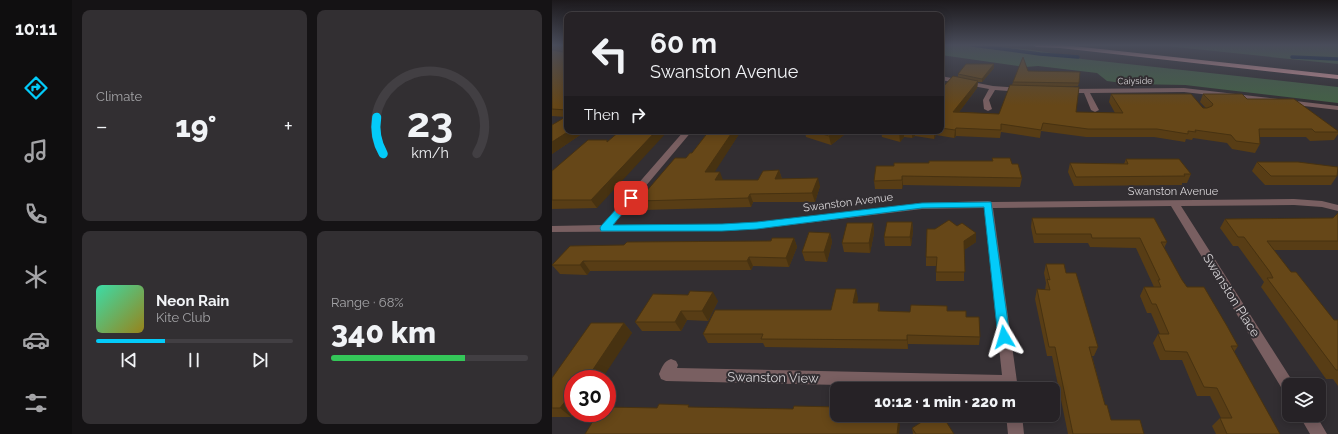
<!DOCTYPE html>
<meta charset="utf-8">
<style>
:root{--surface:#262226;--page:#322f32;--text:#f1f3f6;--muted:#a4a4a7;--line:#423f43;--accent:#03cbf9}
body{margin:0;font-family:Raleway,sans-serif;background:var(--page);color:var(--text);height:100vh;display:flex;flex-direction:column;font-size:15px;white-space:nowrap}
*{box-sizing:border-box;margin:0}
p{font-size:13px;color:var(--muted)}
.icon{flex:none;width:22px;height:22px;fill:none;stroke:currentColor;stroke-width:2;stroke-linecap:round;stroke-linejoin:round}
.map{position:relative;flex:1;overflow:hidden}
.panel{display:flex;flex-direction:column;gap:10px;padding:10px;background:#151315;width:480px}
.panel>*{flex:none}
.guide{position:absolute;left:12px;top:12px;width:380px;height:122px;border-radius:8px;box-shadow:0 2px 10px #0003,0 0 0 1px var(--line);background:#262226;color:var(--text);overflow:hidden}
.tools{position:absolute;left:730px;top:378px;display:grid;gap:8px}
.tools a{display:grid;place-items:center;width:44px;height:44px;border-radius:8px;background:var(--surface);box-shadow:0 2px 10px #0003,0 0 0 1px var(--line);font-size:20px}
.speed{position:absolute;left:12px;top:370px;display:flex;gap:8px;font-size:20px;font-weight:700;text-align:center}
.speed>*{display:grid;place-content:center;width:52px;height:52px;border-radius:50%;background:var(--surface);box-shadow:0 2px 10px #0003,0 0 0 1px var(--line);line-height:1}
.speed .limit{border:6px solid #d22;background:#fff;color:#111}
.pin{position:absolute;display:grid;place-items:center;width:34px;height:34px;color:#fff;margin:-17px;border-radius:8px;box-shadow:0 2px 6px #0006}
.me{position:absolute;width:44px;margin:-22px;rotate:353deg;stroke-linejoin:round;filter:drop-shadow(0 0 3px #0008)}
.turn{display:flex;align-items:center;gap:14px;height:84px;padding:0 20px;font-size:18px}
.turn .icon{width:52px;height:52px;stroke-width:2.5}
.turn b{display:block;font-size:28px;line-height:34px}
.then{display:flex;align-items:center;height:38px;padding:0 20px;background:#0003;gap:8px;font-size:15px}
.big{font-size:30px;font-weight:800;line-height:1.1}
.panel .card{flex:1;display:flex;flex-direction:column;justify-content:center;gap:6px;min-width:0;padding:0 14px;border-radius:8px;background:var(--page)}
.panel .dial{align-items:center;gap:0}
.dial svg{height:104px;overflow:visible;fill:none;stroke:var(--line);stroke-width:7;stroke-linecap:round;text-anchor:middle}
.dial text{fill:var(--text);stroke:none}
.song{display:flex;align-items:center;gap:12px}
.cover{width:48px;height:48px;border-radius:6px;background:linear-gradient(135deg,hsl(160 70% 55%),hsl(50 70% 35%))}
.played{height:4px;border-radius:2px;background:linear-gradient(90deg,var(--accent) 35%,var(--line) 35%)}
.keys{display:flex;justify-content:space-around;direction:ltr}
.heat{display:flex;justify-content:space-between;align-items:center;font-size:22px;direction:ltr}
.charge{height:6px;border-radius:3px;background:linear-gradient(90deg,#34c759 68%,var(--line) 0)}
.panel .tiles{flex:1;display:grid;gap:10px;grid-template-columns:repeat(2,1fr)}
.trip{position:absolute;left:278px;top:382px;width:230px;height:40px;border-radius:8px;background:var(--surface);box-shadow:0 2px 10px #0003,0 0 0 1px var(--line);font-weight:800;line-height:40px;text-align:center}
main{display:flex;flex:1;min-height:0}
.tab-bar{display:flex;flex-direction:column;width:72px;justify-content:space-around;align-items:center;background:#0f0e0f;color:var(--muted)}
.tab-bar .icon{width:28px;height:28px}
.tab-bar .selected{color:var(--accent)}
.tab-bar b{font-size:18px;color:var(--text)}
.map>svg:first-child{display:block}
</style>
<main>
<nav class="tab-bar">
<b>10:11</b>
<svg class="icon selected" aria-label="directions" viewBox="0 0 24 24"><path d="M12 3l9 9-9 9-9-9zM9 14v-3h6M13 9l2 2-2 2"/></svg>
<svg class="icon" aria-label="music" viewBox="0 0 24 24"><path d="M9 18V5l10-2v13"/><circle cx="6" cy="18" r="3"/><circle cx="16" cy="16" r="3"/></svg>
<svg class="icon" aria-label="phone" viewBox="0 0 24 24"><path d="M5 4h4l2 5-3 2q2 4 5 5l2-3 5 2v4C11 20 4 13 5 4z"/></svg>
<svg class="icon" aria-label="climate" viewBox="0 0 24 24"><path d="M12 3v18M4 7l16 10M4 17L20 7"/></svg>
<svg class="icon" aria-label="car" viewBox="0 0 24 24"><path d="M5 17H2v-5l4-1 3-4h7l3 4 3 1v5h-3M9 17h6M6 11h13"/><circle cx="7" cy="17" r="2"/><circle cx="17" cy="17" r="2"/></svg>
<svg class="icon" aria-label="filters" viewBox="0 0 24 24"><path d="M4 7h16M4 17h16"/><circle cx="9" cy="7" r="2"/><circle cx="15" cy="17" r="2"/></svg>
</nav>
<section class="panel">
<div class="tiles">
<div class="card"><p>Climate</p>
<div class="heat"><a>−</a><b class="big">19°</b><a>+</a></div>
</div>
<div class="card dial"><svg viewBox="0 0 100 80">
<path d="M14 69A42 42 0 1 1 86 69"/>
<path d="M14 69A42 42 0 0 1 9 41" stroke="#03cbf9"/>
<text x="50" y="56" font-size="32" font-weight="700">23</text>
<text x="50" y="72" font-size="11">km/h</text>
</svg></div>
<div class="card">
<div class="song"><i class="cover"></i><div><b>Neon Rain</b><p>Kite Club</p></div></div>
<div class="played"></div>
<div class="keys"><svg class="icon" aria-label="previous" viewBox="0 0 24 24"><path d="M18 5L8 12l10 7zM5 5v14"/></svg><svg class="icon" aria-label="pause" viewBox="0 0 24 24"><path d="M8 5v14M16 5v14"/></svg><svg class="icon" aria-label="next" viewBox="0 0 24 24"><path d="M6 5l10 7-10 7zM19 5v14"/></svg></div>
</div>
<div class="card"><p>Range · 68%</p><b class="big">340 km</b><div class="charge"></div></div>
</div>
</section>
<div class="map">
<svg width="786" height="434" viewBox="0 0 786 434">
<rect width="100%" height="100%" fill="#322e32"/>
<path fill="#446146" d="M389,45C437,45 483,48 530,59L786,87V103L633,85L578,84L555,81L545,73L486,66L473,67L389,55Z
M604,45H786V64Z"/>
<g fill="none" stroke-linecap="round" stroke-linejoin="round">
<path stroke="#021d40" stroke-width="3.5" d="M420,45L488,54L526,57
M740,57L786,59"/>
<path fill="#795f61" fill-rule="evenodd" d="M389,76L441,86L469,88L472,90L469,92L443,90L437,100L440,109L436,111L432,109L431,100L437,89L389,80Z
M632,88L786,106V110L632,92L538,93L547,110L543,112L539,110L532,93H513L510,91L513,89Z
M132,131H140L61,225H170L205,223L370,203L436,201L440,202L742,199L770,201L786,205V211L770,207L742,205L629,206L743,385H737V394L732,392L619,206L441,208L466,389L114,381L109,379L107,374C110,367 112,361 119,359L124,361L126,365L125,368L450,375L432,208L370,209L205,229L170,231L0,232V226L50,225Z
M454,415H470L472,434H456Z
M747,415H764L775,434H758Z"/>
<path fill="#cf969a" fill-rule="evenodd" d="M481,45H512L786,75V79L508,48L484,47Z"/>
</g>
<path fill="#583d15" d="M0,45H15V131H34L0,154L14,117L0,116V50L10,51L0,49Z
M442,68L430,82H426L425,88L407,112L447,114L460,85L461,82L476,71L527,83L526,86H511L524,112L563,113L557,102L559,94L654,108L648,102L651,94L695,99L786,131V134L782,140L758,141L754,137H707L708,144L703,153L680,149L675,143L641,138L640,140L634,139L633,142L602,137H534L489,131L488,138L449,132L448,138L404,136L402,138L384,135L382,139L363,136L360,138L352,137L348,142L330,137L329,131H389V93H390L406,77V74Z
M157,131H189L162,172L171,180H206L227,170L230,179L268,186L263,202H201L199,207L91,210L86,201L134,158L140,153Z
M250,131H297L279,145L254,137L253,132Z
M55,140L56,141L45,208L0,209V171Z
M440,158L460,164L470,178L468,187L351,185L350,189H323L322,181L342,166L440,161Z
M574,159L639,174L635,183H630V185L522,186L516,172L518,163L572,164Z
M705,162L785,176L779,185H713L700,171Z
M786,213V250H722L739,272L782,320H786V386L781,379H774L709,287L712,282L686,246H681L668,228L673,219L781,218Z
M480,218L615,242L612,248L630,280L635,287L686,346L682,352L728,434H664L660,426L668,418H669L658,396H645L630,360H608L601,343L606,334H608L599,313H595L588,296L592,287H602L584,248L538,247L536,243H482L479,227Z
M360,222L361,231L359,246H333L332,237Z
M321,223L322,233L318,253L292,252L290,243Z
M405,226L424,233V242L412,250V281H384V266H374V257Z
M278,233L280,242L275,262L253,261L250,252Z
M242,238L245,247L237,267L201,266L199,270L38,271L35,275L8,274L0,265Z
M494,264L514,273L546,347L542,356H540L553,405L559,420L592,434H516L500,356H495L483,299L485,289L493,290L494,283L492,273Z
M306,298L305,303H327L328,311L358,312L395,311L414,317L428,337L427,345L356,344V349L213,347L211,343H156L151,334L279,310Z
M166,301L156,321L135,320L129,331H90L83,322Z
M72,323L80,333L21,379V413L19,417H0V378Z
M360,428L402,434H361Z"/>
<path fill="#473211" d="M442,64V68L430,82V79Z
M426,81L425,88L401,120V112Z
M404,128V136L402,138L403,130Z
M17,131H34L0,154V142Z
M104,131H116L45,208L39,200Z
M181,131H189L157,181L153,172Z
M284,131H297L279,145L277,136Z
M349,131H352V137L348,142L347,133Z
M360,131H363V136L360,138Z
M382,131H384V135L382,139Z
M227,170L230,179H223Z
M168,172L171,180H163Z
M350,176L351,185L350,189Z
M266,178L268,186L263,202L260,193Z
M198,194L201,202L199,207L196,198Z
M360,222L361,231L359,246L358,237Z
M321,223L322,233L318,253L317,243Z
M278,233L280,242L275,262L272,252Z
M424,233V242L412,250V241Z
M242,238L245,247L237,267L234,258Z
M197,257L201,266L199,270L195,261Z
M31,261L38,271L35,275L28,265Z
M304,289L306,298L303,312L301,303Z
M161,292L166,301L156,321L150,311Z
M327,303L328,312L326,311Z
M129,311L135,320L129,331L123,322Z
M72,323L80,333L50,379H36L38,374Z
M355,335L356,344V349L355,340Z
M15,399L21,405V413L19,417L8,408Z
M347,417L348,425L347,434H345Z"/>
<path fill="#664718" stroke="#473211" d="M6,45H15V110L0,109V50L12,52L13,46Z
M471,57L476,71L528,72L527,83L461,82Z
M414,64H442L430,79L406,74Z
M401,76L426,81L401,112L447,114L458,85L527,87L524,112L571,113L559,94H639L651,108H655L660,106L661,104L651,94H690L695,99H742L786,131V132H763L760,129H707L708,144L684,141L679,135L643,130L644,132L636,131V134L605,129H536L491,123L489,130L449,124V130L404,128L403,130L389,128V93H390V88Z
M15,116V131H17L0,142V125Z
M68,131H104L39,200H0V171L36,140H55V142Z
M157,131H181L153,172H168L163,180H206L211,171L227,170L223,179L266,178L260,193L198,194L196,198L86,201L123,158H134L138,153H140Z
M260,131H284L277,136Z
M338,131H349L347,133Z
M440,158H458L460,164H466L470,178L350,176V180L322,181L324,166H342V163H377V161H441Z
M574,159H627L639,174H632L633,176L524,177L518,163L576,164Z
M705,162H746L786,167L785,176H719Z
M786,213V241H715L739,272H744L782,320H786V370H784L715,278H721L718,272L692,237H686L673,219L781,218Z
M480,218H602L615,242H609L630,280L635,287H652L675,326L686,346H679L728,434H675L668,418H680L665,388L652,387L635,352L613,351L606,334H617L604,304H600L592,287H609L606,280H608L588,238H540L539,234H484Z
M397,220L405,226L410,223L424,233L412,241L413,272H384L385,257H374L375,229H383Z
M335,222H360L358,237H332Z
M295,223H321L317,243H290Z
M257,232L278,233L272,252H250Z
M220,238H242L234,258L197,257L195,261H31L28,265H0L18,246L72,245L75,242L219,241Z
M494,264H512L514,273H524L546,347H537L553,405H555L559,420H588L592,434H521L503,347H497L485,289L498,290L495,279L498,280Z
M284,289H304L301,303H327L326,311L358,312L359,305L395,306V311H414V317H427L428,337L355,335V340L209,339L211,334H151L163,310H279Z
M138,291L161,292L150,311H129L123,322H83L101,294L136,295Z
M39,323H72L38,374H40L36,379H21V400L15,399L8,408H0V378Z
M107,404L137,405L136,407L241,409L242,406L285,407V415H318V417H347L345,434H33L46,413H55V407L105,408Z
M381,415H390L402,434H364L360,428Z"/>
<linearGradient id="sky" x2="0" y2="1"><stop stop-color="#1c191c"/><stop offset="0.43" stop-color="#494c5a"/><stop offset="1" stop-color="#494c5a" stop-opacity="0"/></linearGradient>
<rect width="786" height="105" fill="url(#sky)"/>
<path fill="#03cbf9" stroke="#0284a2" d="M79,195L83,198L61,225L170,224L205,222L370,203L439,202L458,337L457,341L452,342L448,341L446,337L432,207L370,208L205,229L170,231H49L48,228L49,226L76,196Z"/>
<g text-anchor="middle" stroke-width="4" stroke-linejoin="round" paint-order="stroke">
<g font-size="9" fill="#d6d3d6" stroke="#322e32">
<text transform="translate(583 81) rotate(-1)" y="3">Caiyside</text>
</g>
<g font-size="11" fill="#d6d3d6" stroke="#322e32">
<text x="621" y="195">Swanston Avenue</text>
<text transform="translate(296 202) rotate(-7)" y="4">Swanston Avenue</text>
</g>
<g font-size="13" fill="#d6d3d6" stroke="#322e32">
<text transform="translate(680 295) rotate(58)" y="5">Swanston Place</text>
<text transform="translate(221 377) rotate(1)" y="5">Swanston View</text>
</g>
</g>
</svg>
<div class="tools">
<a><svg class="icon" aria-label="layers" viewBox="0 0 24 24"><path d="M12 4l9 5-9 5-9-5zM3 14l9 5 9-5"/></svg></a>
</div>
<div class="speed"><div class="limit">30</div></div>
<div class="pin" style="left:79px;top:198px;background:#d93025"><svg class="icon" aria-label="arrive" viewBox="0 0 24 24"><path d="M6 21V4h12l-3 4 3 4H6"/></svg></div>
<svg class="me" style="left:452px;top:337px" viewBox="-20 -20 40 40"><path d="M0-17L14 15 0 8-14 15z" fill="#03cbf9" stroke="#fff" stroke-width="4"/></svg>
<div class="trip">10:12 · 1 min · 220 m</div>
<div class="guide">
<div class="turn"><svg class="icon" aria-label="left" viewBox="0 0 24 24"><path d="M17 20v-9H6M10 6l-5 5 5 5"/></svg><div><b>60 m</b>Swanston Avenue</div></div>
<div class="then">Then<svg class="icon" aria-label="right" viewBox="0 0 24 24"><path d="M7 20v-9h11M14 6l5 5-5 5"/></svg></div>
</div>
</div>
</main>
